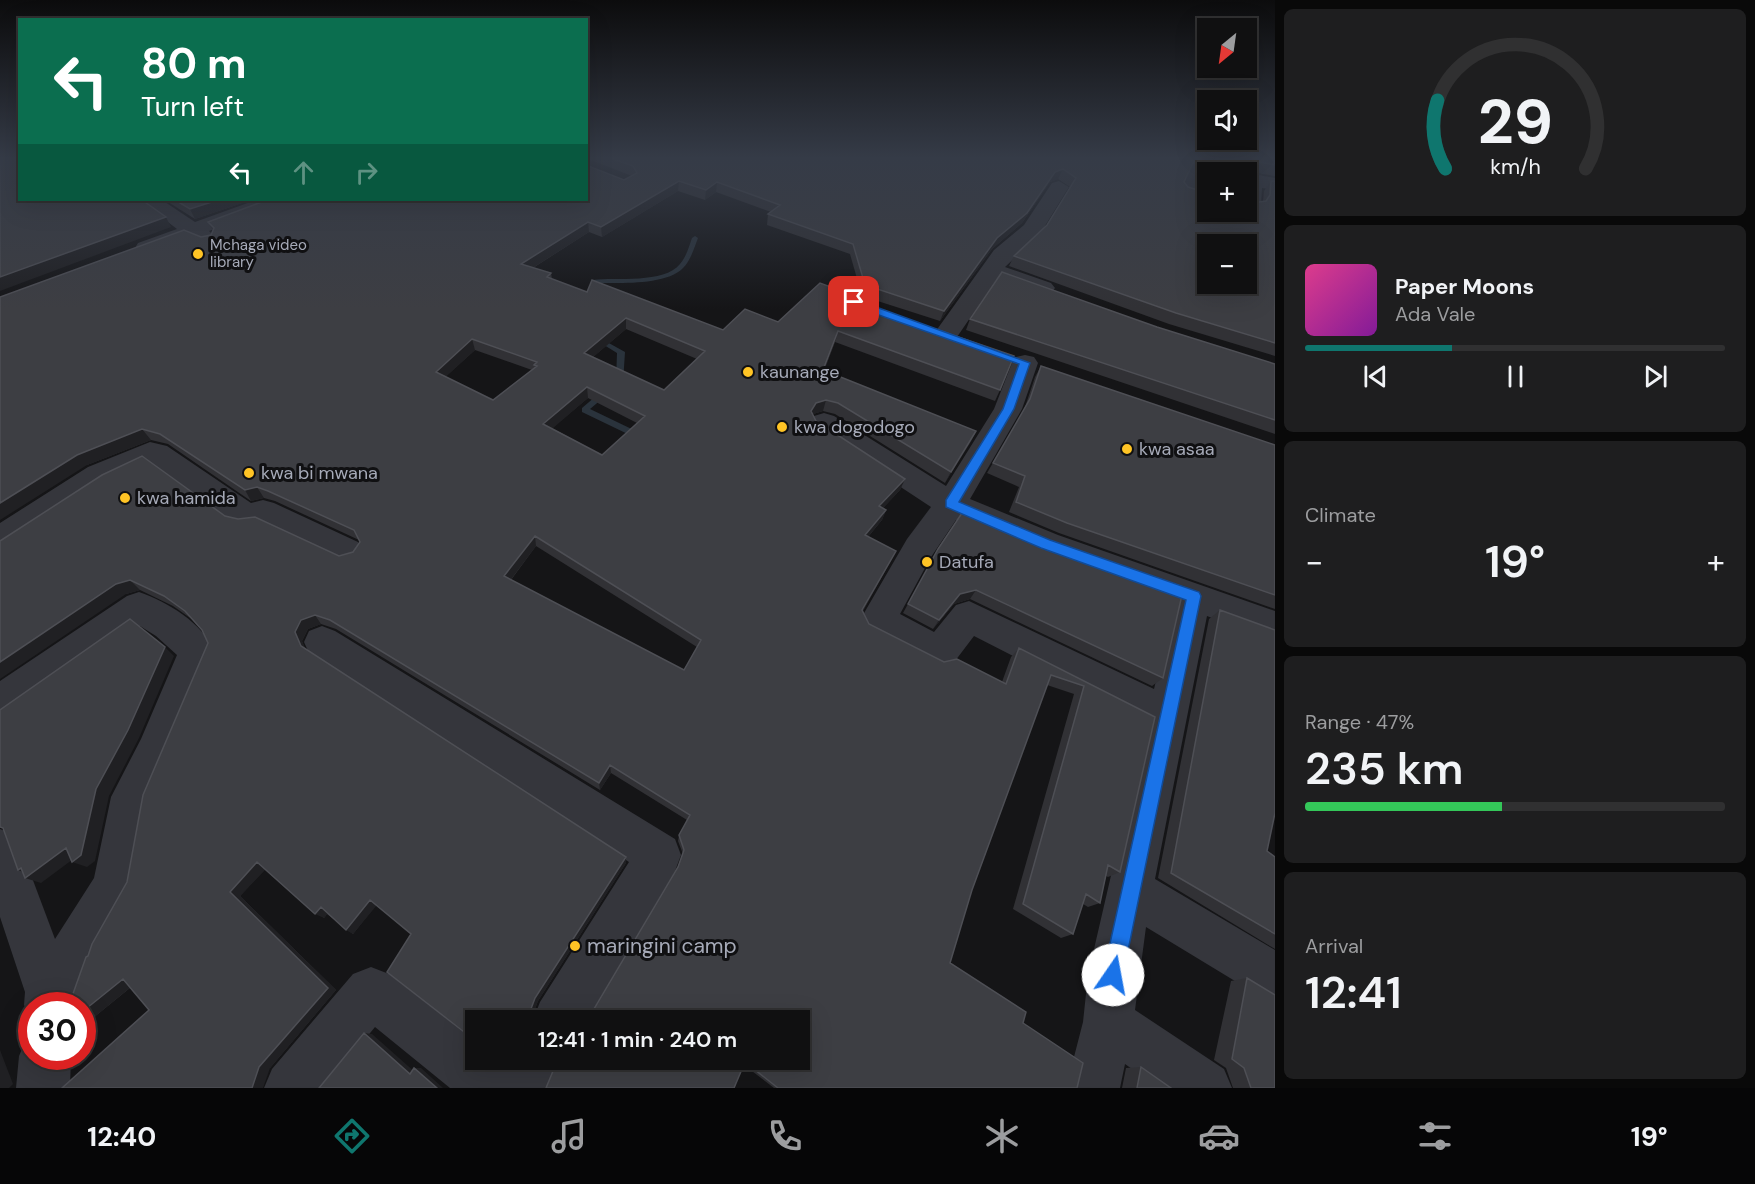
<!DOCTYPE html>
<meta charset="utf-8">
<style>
:root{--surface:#101011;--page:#1e1e1f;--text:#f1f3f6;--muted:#9c9d9f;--line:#303031;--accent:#0f766e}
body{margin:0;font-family:"DM Sans",sans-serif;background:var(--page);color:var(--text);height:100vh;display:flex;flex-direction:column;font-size:22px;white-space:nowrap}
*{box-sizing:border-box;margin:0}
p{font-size:20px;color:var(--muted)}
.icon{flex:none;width:33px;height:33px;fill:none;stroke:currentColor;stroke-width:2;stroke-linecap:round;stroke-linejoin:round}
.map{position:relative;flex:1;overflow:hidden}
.drawer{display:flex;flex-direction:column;gap:9px;padding:9px;background:#090909;width:480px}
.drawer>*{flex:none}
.banner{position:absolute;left:18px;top:18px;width:570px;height:183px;border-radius:0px;box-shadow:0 6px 24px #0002,0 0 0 2px var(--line);background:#0b6e4f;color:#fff;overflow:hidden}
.needle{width:39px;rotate:209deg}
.buttons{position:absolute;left:1197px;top:18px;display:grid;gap:12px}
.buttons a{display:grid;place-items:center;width:60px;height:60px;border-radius:0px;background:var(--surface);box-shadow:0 6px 24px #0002,0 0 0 2px var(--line);font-size:30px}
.speed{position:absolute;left:18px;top:992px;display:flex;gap:12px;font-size:30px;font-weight:700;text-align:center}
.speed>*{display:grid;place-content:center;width:78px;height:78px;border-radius:50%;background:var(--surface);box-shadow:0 6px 24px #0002,0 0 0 2px var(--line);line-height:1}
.speed .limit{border:9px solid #d22;background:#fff;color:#111}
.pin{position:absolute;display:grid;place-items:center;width:51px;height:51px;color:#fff;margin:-26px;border-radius:12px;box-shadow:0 3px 9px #0006}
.me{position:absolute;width:66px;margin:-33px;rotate:12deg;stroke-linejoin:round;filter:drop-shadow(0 0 4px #0008)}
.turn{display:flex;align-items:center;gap:21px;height:126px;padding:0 24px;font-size:27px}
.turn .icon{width:78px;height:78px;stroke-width:2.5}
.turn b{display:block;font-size:42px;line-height:51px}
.lanes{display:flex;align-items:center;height:57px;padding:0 24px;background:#0003;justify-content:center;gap:30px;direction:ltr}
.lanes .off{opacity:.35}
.big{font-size:45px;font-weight:600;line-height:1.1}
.drawer .widget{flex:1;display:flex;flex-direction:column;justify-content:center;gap:9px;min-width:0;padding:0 21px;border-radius:9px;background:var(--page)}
.drawer .dial{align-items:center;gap:0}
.dial svg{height:156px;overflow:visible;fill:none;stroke:var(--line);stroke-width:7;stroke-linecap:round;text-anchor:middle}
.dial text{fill:var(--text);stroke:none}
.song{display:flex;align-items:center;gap:18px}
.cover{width:72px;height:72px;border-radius:9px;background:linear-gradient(135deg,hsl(330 70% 55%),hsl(290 70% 35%))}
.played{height:6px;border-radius:3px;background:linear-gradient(90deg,var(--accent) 35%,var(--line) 35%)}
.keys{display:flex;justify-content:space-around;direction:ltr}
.heat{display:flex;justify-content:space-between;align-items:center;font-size:33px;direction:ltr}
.charge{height:9px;border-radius:4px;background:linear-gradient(90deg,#34c759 47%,var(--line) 0)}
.trip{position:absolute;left:465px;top:1010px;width:345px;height:60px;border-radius:0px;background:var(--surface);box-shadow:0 6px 24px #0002,0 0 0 2px var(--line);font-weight:600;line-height:60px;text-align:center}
.menu{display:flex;height:96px;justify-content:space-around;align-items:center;background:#060607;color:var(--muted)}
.menu .icon{width:42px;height:42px}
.menu .on{color:var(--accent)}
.menu b{font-size:27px;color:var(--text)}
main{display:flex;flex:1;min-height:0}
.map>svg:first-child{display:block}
</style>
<main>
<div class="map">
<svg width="1275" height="1088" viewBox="0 0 1275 1088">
<rect width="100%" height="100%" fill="#151517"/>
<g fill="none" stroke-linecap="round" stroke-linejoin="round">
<path fill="#2a333c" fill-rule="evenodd" d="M695,236L698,238C694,248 691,260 683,268C667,285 621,283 599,283L600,291L597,293L594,291L593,280C616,277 664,284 680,264C686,257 689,247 692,238Z
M598,337L625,352L623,383H617L616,381L617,353L596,340L595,339Z
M602,391H608L609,393L590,409L642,434L643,436L642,438H636L582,412V408Z"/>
<path fill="#35363c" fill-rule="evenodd" d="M1195,157H1213L1201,188L1208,190V203L1183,195L1180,191Z
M1253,174L1275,178V190L1262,188L1261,205L1258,209L1246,211V176Z
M1059,181L1069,187L1040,234L1005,267L1051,283L1055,288L1051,293L1043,295L996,280L955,340L946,343L937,340L933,335L994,250L1024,225L1052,183Z
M139,200H162L195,222L256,200H283L280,204L209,231L217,239L214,244L206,245L191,238L154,253H138L135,248L138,243L177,229Z
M1025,355L1034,357L1038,363L1022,409L970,499L1058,535L1275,611V643L1207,616L1155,879L1275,950V1003L1258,995L1146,927L1135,1010L1224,1069L1232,1088H1159L1125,1064L1120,1088H1066L1083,1022L1088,975L1146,724L974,636L952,665L939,669L865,631L860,620L907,539L931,507L814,430L810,423L814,416L824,413L834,416L946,486L994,409L1012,363L1016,357ZM956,520L1034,553L1175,603L1154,689L969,601L956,605L934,632L900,614L931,557Z
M150,442L167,446L251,503L263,500L274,503L358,542L363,551L358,560L346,564L262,525L245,527L234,524L151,464L110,483L12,549L0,553V523L88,467Z
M139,592C168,602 202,623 215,651L175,753L153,801L138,886L131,902L75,998L74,1005H32V1023L24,1005L25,992L0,917V829L16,835L55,939L94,878L111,797L141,739L177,655L156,636L140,626L14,716L0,721V681L127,596Z
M322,626L335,631L675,839L681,855L675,871L587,1020H533L540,1002L629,862L309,653L304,642L309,631Z
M371,967L389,974L476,1042V1059H498L502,1062L504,1059H560L546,1088H450L375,1027L325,1088H264L272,1069L353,974Z
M32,1036V1056H71L70,1088H16L19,1056L27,1038Z"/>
</g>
<path fill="#313135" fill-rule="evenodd" d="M586,157H1196L1184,182L1208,212L1246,172H1209L1215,157H1275V176L1252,172V203L1263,201L1264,191L1271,181H1275V356L1169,324L1009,266L1014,256L1047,225L1070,187L1058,179L1050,182L1022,223L992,249L940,321L862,296L850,254L767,225L768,214L771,212L716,192L705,200L678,191L602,237L589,232L533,268L551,273L552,279L587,292L723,330L778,322L847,299L1000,390L995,401L835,342L824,371L976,431L945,483L835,414L823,411L813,414V415L816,421L905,479L900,490L883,508L886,510L882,520L868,537L896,551L863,611L869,624L944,662L1002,682L1011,657L1019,648L1155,717L1120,872L1108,877L1106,876L1100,903L1088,907L1083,904L1073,934L1061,938L1013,909L1074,694L1047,685L972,890L950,963L1023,1023L1077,1088H774L744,1065L588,1019L678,867L683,854L678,841L679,835L687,820L611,773L600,790L336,629L321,624L308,629L302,641L305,649L626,863L538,1001L531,1019V1020L473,1039L411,934L376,905L353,934L327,914L324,918L265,869L240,896L336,990L270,1068L149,1010L130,988L82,1027V1005L88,956L127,882L208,643L202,630L193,620L173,606L140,590L126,594L0,541L225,516L339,556L353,552L360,542L359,540L275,501L264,498L251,501L168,444L151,440L87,465L201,237L211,235L213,231L208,222L624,180L632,176L586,158ZM626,329L697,359L664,390L593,357ZM475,350L532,370L493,400L445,377ZM588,398L637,423L602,455L552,428ZM536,546L697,647L684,670L511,580Z
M1208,177V188L1204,187Z
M165,200H251L195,219Z
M970,319L1157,327L1275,364V434L966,330Z
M1041,366L1275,445V609L1059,533L1009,512L1019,487L987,473L1024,410L1035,377Z
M938,549L1163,678L1152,686L970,599L954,604L933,629L903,613Z
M1220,610L1267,851L1275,857V949L1158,878L1209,619Z
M1247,978L1275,1088H1233L1226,1068L1214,1060L1231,981Z
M1141,1067L1171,1088H1122L1126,1068Z"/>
<path fill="#202023" d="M1260,162L1253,172L1246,174L1252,164Z
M1063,169L1058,179L1050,182L1022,223L992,249L940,321L944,311L997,238L1055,172Z
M679,181L678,191L602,237L601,227Z
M717,182L716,192L705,200L706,190Z
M218,200H251L195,219L190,209Z
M166,217L171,227L0,291V277Z
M588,222L589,232L523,274L521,264Z
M626,318V329L585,364L584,353Z
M838,331L835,342L820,381L823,370Z
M472,339L475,350L439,383L436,372Z
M587,387L588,398L545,435L543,424Z
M826,400L823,411L813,414L808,422L811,411L816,403Z
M142,429L151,440L87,465L0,520V503L77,455Z
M976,431L971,442L945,483L951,472Z
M905,479L900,490L875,517L879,506Z
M257,487L264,498L251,501L245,490Z
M886,510L882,520L861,545L865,535Z
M535,536L536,546L506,586L504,576Z
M896,551L891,561L858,619L862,610Z
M130,580L140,590L126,594L0,679V662L116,584Z
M976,590L970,599L954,604L933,629L939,620L960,594Z
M315,615L321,624L308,629L302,641L308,655L301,646L295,632L301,620Z
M165,647L174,656L139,738L109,796L95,861L87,867L72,862L96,789Z
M610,765L611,773L600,790L599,783Z
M66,848L80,854L41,883L25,878L30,875L18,870Z
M626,857V863L538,1001L531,1019V1020H530L528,1017L535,998Z
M257,862L267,868L240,896L336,990L270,1068L263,1088H252L230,892Z
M370,900L377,905L353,934L346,930Z
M321,907L329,912L324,918L315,914Z
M123,979L137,982L82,1027V1012Z
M364,1033L372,1034L417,1074H410Z
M0,1050L13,1084L9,1088H0Z
M414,1068H421L443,1088H437Z"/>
<path fill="#3d3e43" stroke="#4e4f55" stroke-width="1.5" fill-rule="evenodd" d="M0,157H20V200H142L166,217L0,277Z
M608,157H1196L1184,182L1188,187L1208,193V212H1246V172H1212L1217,157H1275V165L1260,162L1252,164V203L1266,201L1270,195L1271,181H1275V343L1176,313L1014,256L1047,225L1076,178L1063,169L1055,172L1027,213L997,238L944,311L865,285L853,244L768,214L780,205L717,182L706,190L679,181L601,227L588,222L521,264L551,273L547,277L587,292L592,280L723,330L745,309L778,322L820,283L842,291L847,299L1014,356L1000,390L838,331L823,370L976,431L951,472L838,403L826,400L816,403L811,411L816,421L905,479L879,506L886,510L865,535L896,551L862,610L869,624L944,662L957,659L1006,684L1019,648L1155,717L1120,872L1108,865L1100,903L1086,894L1073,934L1023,904L1084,686L1051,675L972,890L950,963L1026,1012L1023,1023L1083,1063L1077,1088H778L745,1062L734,1088H546L558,1059H800V1020H554L588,1019L678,867L684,850L679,835L690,815L610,765L599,783L330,620L315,615L301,620L295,632L301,646L626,857L535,998L528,1017L530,1020H476V1056H473V1039L387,972L411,934L370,900L346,930L321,907L315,914L257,862L230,892L328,988L259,1067L252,1088H62L149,1010L123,979L82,1012V1005H69L86,957L88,956L92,944L127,882L143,795L208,643L202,630L185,611L164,596L130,580L116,584L0,662V541L102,475L142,456L225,516L238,519L255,517L339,556L353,552L360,542L354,530L268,491L257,487L245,490L160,434L142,429L77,455L0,503V297L184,230L201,237L211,235L214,228L208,222L267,200H586V165L624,180L637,173L633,166ZM1208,244H1246V284H1208ZM626,318L705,351L664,390L584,353ZM472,339L537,362L534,365L537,366L493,400L436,372ZM587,387L645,416L602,455L543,424ZM535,536L701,640L684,670L504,576Z
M175,200H218L190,209Z
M1002,272L1157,327L1275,364V420L970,319Z
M1041,366L1275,445V595L1067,523L1016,502L1025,476L993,463L1030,399Z
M962,513L1040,546L1182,595L1163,678L976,590L960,594L939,620L908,604L938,549Z
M1220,610L1275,630V813L1267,851L1275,857V934L1171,873Z
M130,619L165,647L128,730L96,789L81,855L72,862L66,848L25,878L21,868L18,870L3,828L0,827V710Z
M1247,978L1275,995V1088H1251L1244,1068L1232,1059Z
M364,1033L410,1074L414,1068L437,1088H319Z
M1141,1067L1171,1088H1137Z"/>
<linearGradient id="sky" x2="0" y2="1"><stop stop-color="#0c0c0d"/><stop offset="0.51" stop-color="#353b47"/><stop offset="1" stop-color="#353b47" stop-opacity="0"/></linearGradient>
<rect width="1275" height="309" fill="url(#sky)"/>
<path fill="#1a73e8" stroke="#114b97" stroke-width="1.5" d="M854,299L1030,363L1014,409L959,502L1050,540L1199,592L1201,596L1123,975L1120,982L1113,985L1106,982L1103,975L1186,600L1041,548L946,507V500L1003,409L1019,364L850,305L849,302Z"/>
<g fill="#ffc425" stroke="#101012" stroke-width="2">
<circle cx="198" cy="254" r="6"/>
<circle cx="748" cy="372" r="6"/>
<circle cx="782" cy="427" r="6"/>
<circle cx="1127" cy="449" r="6"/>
<circle cx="249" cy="473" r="6"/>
<circle cx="125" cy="498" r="6"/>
<circle cx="927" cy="562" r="6"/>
<circle cx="575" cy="946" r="6"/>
</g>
<g text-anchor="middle" stroke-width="6" stroke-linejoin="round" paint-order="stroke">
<g font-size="15" fill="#a6aab8" stroke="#101012" text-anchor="start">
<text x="210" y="250">Mchaga video<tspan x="210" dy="17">library</tspan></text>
</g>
<g font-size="18" fill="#a6aab8" stroke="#101012" text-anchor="start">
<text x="760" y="378">kaunange</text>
<text x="794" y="433">kwa dogodogo</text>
<text x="1139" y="455">kwa asaa</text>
<text x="261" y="479">kwa bi mwana</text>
<text x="137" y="504">kwa hamida</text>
<text x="939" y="568">Datufa</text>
</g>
<g font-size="21" fill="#a6aab8" stroke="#101012" text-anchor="start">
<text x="587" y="953">maringini camp</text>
</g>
</g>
</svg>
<div class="buttons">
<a><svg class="needle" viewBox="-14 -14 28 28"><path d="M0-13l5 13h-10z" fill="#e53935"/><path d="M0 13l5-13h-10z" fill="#9c9d9f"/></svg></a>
<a><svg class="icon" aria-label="sound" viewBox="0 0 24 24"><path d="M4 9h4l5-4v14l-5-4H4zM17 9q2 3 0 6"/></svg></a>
<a>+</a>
<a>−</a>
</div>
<div class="speed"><div class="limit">30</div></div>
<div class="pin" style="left:854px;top:302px;background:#d93025"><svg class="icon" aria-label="arrive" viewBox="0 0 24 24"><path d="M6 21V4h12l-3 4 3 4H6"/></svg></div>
<svg class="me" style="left:1113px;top:975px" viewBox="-20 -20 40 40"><circle r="19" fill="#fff"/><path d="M0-13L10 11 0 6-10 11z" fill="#1a73e8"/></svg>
<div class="trip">12:41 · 1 min · 240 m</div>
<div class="banner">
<div class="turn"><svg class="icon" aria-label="left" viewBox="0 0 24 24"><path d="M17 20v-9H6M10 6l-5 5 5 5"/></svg><div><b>80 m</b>Turn left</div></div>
<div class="lanes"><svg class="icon" aria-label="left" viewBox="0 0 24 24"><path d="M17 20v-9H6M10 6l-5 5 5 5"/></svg><svg class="icon off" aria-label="ahead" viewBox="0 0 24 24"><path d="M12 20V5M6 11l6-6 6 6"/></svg><svg class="icon off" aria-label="right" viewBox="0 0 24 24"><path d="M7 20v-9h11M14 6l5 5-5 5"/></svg></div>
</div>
</div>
<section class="drawer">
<div class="widget dial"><svg viewBox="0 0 100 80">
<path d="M14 69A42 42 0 1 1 86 69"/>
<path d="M14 69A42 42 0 0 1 10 34" stroke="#0f766e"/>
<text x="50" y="56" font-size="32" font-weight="700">29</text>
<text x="50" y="72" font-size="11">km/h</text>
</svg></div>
<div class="widget">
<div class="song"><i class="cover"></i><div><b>Paper Moons</b><p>Ada Vale</p></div></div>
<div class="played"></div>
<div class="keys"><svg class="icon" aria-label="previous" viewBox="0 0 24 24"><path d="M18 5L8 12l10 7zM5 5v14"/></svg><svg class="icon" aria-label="pause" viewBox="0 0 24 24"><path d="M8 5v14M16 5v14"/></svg><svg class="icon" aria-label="next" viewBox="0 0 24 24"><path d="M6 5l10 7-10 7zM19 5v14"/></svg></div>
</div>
<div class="widget"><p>Climate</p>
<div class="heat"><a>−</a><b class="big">19°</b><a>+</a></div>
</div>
<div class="widget"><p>Range · 47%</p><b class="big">235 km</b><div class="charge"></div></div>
<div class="widget"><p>Arrival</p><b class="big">12:41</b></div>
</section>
</main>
<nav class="menu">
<b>12:40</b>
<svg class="icon on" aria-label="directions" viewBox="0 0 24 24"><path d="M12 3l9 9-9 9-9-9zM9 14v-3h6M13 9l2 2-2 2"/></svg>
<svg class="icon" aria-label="music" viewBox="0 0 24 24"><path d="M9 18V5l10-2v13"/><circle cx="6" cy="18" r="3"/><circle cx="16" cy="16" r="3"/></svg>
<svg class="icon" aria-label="phone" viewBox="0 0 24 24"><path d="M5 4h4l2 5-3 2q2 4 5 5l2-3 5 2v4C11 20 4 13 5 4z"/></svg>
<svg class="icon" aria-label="climate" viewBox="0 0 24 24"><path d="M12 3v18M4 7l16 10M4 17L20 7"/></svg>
<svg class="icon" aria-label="car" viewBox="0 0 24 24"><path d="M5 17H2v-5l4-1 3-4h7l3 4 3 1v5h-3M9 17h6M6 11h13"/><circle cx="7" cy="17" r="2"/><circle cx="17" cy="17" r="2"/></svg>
<svg class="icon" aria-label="filters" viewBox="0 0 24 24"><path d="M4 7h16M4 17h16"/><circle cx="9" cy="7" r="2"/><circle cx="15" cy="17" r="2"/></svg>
<b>19°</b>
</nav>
